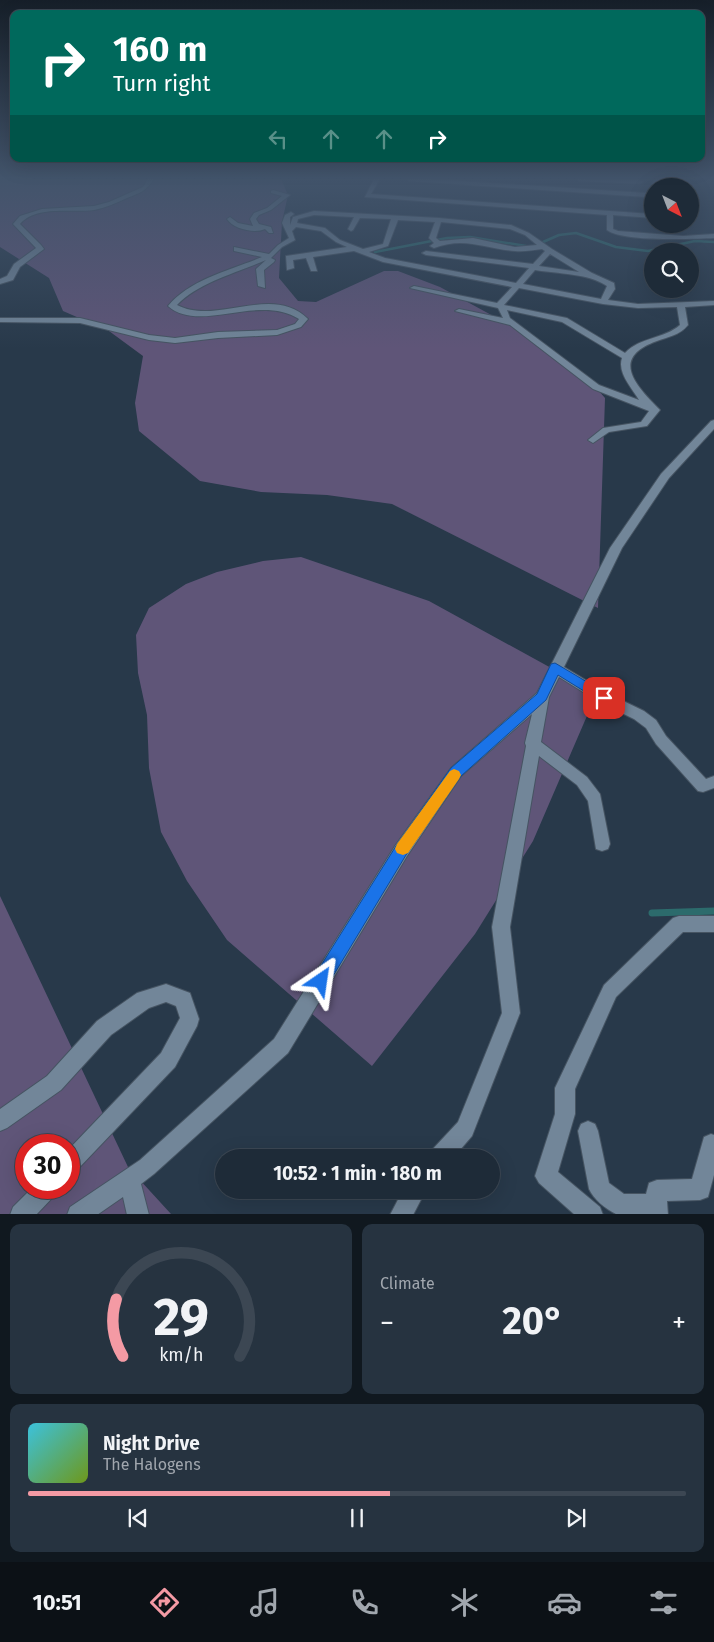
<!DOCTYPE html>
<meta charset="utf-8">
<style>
:root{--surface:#1e2b38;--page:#263340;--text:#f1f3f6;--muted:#a1a7ae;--line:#3c4753;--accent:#f49aa4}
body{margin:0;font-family:"Fira Sans",sans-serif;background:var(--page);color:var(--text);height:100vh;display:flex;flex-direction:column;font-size:19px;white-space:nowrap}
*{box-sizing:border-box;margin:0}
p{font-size:16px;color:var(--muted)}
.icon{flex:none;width:28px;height:28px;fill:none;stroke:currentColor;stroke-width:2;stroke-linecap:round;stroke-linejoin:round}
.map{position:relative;height:1214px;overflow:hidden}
.side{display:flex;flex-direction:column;gap:10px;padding:10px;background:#10181f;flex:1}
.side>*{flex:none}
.hud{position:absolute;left:10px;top:10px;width:695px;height:152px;border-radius:10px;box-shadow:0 5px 20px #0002,0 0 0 1px var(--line);background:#00695c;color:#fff;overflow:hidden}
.needle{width:32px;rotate:138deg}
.fabs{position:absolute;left:644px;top:178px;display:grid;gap:10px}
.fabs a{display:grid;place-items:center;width:55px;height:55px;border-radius:50%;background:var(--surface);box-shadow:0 5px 20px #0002,0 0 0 1px var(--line);font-size:25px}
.speed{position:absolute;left:15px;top:1134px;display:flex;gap:10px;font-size:25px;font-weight:700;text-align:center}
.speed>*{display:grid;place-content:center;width:65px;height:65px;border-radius:50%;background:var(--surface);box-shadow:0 5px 20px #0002,0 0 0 1px var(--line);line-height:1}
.speed .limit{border:8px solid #d22;background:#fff;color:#111}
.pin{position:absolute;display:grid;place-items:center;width:42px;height:42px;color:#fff;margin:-21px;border-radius:10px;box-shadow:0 2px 8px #0006}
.me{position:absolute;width:55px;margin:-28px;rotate:32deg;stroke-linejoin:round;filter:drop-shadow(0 0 4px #0008)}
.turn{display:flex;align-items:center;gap:18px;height:105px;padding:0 20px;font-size:22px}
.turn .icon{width:65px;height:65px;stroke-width:2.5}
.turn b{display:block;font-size:35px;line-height:42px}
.lanes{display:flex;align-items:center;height:48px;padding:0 20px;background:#0003;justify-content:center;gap:25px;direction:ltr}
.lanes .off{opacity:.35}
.big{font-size:38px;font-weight:700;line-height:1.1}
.side .widget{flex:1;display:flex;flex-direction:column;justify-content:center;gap:8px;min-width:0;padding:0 18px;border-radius:10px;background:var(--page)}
.side .dial{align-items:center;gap:0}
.dial svg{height:130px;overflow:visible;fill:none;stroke:var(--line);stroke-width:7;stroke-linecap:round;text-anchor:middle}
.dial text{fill:var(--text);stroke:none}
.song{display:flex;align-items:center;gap:15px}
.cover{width:60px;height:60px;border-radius:8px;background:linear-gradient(135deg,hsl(190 70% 55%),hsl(80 70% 35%))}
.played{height:5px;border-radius:2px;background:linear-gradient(90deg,var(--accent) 55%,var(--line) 55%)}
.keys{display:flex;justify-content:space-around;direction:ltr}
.heat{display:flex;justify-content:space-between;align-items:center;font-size:28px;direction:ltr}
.side .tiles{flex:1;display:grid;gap:10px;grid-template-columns:1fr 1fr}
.widget:last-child{grid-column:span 2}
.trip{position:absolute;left:215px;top:1149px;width:285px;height:50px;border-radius:25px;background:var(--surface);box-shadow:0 5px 20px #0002,0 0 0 1px var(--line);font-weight:700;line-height:50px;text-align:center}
.menu{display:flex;height:80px;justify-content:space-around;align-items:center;background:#0c1116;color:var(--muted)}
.menu .icon{width:35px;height:35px}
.menu .current{color:var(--accent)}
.menu b{font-size:22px;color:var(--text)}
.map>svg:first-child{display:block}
</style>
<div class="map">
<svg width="714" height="1215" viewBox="0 0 714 1215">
<rect width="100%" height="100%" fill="#28394a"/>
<path fill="#5f5578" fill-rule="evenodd" d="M0,179H281L288,195L282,222L279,278L298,301L316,302L384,271H398L440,287L506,323L585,375L605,398L598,608L392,504L327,495L261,492L200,481L139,431L135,403L143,356L109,331L63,311L49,278L0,247Z
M301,557L429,601L553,669L596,695L533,841L475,934L372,1066L227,940L187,881L161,832L149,768L147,715L138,673L136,635L149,608L186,584L217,572L263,561Z
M0,896L128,1167L171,1214H0ZM26,1145H69V1188H26Z"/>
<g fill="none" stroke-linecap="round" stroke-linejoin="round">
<path stroke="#2c6b6c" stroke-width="2.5" d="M543,242L559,235L576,233L616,247L648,251L695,241L714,242
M375,252L447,238L470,237L526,246"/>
<path stroke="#2c6b6c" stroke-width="7" d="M652,913L714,911"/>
<defs>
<path id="minor" d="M148,179H154C146,191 140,193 127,198C116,203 105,208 94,210C72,213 36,205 20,224L41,245L44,249L20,267L13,280L0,284V279L7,276L14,264L36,248L13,224L20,216L42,209L94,206L109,202L143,187Z
M374,179H380L371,194L652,214V218L613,215V229L618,231L683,236L714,234V238C693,239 622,242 607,230V215L365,197Z
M406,179H429L647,193L650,195L647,197L409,181Z
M576,179L640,180L643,182L640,184L579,181Z
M656,179H662L658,184L660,186H654L652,184Z
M273,190L290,195L271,210L259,215L256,219L259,224L271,227L273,233H269L265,229C255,234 233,229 227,219L230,217L238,223L253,226L250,219L254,213L267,208L282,196L271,193V191Z
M314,211L439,218L511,225L529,233L552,249L592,273L614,283L615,289L608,300L638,304L714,301V305L685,307L688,325C680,335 668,337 657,341C609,358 636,386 660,410L647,426L609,432L593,443L588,440L603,428L641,422L649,411L593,389L510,325L455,311L459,309L503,318L498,308L410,288L414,286L497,303L512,287L383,262L354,251L313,257L317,271H311L306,258L293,260L294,268L287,270L286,256L347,247L336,242L321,231L296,227L292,231L295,240L282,247L271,258L275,260L274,262L264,270L265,288L258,286L256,269L266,260C237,273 199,282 177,305C217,326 272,283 308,319L301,327L277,335L218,338L175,343L149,340L80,323L0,322V318H80L149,335L175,338L218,332L277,330L295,324L299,319C259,293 199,334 168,306C190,279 231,270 262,257L234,251V247L269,254L278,245L289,238L282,223L285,215L291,212L294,214L290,217V225L293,217ZM314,215L354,217L348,229L351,231L353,230L360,218L391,219L383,244L363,249L340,240L325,228L297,223L298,219ZM398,220L435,222L429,238L434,243L430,246L434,248C465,236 485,249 515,251C524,252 533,250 542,249L545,251L533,264L426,251L422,253L426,255L529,268L516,283L385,258L369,252L388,246ZM441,222L510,229L525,235L537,245L515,247L473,238L440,241L436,238ZM550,254L579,272L539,266ZM535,270C558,274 588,273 607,286L601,299L523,284ZM519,288L603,304L638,308L677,307L680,325C664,339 640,337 625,353L567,318L504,305ZM507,310L562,322L622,358C617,373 632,388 639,400L599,385L510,318Z
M714,420V429L669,478L622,548L564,667L609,694L644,711L656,720L666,736L706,779L714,776V788L703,792L698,791L656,744L646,728L634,719L599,702L559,677L549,697L541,742L587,777L600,794L610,844L608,849L602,851L596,849L588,801L577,785L539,756L510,927L520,1013L472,1136L453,1158H428L431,1151L458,1122L502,1013L492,927L526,746L525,743L532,714L461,776L407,856L288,1053L154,1174L141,1184L149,1215H127L123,1197L97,1215H67L70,1207L140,1160L274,1039L395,846L451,768L537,693L610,548L661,474L711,421Z
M679,916H714V932H683L616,997L575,1089V1114L558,1172L600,1207L603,1215H575L539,1183L535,1176L555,1114V1088L604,985L673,918Z
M166,984L190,993L199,1019L197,1026L175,1067L76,1171L69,1174V1149L161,1053L180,1018L176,1006L166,1002L149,1008L111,1035L61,1090L7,1128L0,1131V1109L47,1076L97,1021L137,993Z
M588,1121L595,1124L598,1131L609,1183L624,1194H646L649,1183L657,1180L692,1179L704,1137L711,1134L714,1135V1175L708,1197L700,1200L667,1201L668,1215H618C607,1210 594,1200 589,1189L578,1131L581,1124Z
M32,1188H57L54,1196L36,1215H10L13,1207Z
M403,1190H426L413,1215H390Z"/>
</defs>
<use href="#minor" stroke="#465462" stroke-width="2"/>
<use href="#minor" fill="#728699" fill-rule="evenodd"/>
</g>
<linearGradient id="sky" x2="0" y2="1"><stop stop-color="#161f29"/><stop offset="0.51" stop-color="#42546b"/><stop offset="1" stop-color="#42546b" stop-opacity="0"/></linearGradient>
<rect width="714" height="349" fill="url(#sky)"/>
<path fill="#1a73e8" stroke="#114b97" d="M555,663L609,695L611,698L609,701H600L558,675L546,700L461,776L406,855L327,986L321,989L315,986L313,981L315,975L396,846L451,768L537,694L551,664Z"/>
<path fill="#f59e0b" d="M454,769L459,771L461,775L459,779L408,853L403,855L397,853L395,849L397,844L450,771Z"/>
</svg>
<div class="fabs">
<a><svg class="needle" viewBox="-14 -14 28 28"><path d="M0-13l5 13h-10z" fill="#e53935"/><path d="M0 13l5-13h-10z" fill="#a1a7ae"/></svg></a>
<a><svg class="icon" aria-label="search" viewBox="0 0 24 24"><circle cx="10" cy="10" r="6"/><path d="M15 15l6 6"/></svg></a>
</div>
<div class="speed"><div class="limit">30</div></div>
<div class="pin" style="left:604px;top:698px;background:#d93025"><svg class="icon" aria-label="arrive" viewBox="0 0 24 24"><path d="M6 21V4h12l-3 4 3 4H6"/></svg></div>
<svg class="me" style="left:321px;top:981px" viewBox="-20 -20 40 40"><path d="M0-17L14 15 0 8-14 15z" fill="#1a73e8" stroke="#fff" stroke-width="4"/></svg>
<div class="trip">10:52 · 1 min · 180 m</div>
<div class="hud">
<div class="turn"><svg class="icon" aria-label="right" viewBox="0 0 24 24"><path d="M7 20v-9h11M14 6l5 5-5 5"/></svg><div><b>160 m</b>Turn right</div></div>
<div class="lanes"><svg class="icon off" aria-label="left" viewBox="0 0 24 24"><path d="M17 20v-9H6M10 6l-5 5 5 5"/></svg><svg class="icon off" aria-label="ahead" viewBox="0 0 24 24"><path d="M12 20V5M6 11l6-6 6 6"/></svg><svg class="icon off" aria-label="ahead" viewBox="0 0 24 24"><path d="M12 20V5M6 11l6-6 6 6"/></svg><svg class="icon" aria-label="right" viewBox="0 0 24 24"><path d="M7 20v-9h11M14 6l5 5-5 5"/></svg></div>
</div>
</div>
<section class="side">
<div class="tiles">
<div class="widget dial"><svg viewBox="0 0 100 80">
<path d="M14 69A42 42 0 1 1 86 69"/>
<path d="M14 69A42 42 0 0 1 10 34" stroke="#f49aa4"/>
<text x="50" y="56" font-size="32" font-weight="700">29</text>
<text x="50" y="72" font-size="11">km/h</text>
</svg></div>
<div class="widget"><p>Climate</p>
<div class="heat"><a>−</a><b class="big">20°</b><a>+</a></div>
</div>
<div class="widget">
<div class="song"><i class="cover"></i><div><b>Night Drive</b><p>The Halogens</p></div></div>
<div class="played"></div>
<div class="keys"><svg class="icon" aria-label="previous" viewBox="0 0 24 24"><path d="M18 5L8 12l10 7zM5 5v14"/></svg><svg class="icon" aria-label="pause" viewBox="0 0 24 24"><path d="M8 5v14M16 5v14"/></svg><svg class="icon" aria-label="next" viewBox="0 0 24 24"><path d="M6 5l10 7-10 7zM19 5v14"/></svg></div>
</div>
</div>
</section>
<nav class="menu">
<b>10:51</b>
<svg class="icon current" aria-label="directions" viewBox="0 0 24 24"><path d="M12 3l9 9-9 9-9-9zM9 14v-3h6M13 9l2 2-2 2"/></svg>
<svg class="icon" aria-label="music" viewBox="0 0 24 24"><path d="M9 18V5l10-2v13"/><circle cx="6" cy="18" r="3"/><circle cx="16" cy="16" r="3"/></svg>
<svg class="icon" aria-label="phone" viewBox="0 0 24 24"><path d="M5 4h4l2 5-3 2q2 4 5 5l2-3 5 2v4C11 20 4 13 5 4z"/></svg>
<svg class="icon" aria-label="climate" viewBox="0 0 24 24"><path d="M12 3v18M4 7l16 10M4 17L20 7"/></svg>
<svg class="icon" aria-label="car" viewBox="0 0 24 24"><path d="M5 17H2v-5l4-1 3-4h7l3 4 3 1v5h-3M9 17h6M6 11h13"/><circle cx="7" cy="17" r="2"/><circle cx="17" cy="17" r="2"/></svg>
<svg class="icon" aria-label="filters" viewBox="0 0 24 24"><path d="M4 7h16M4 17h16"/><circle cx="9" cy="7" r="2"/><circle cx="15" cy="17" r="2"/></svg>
</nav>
